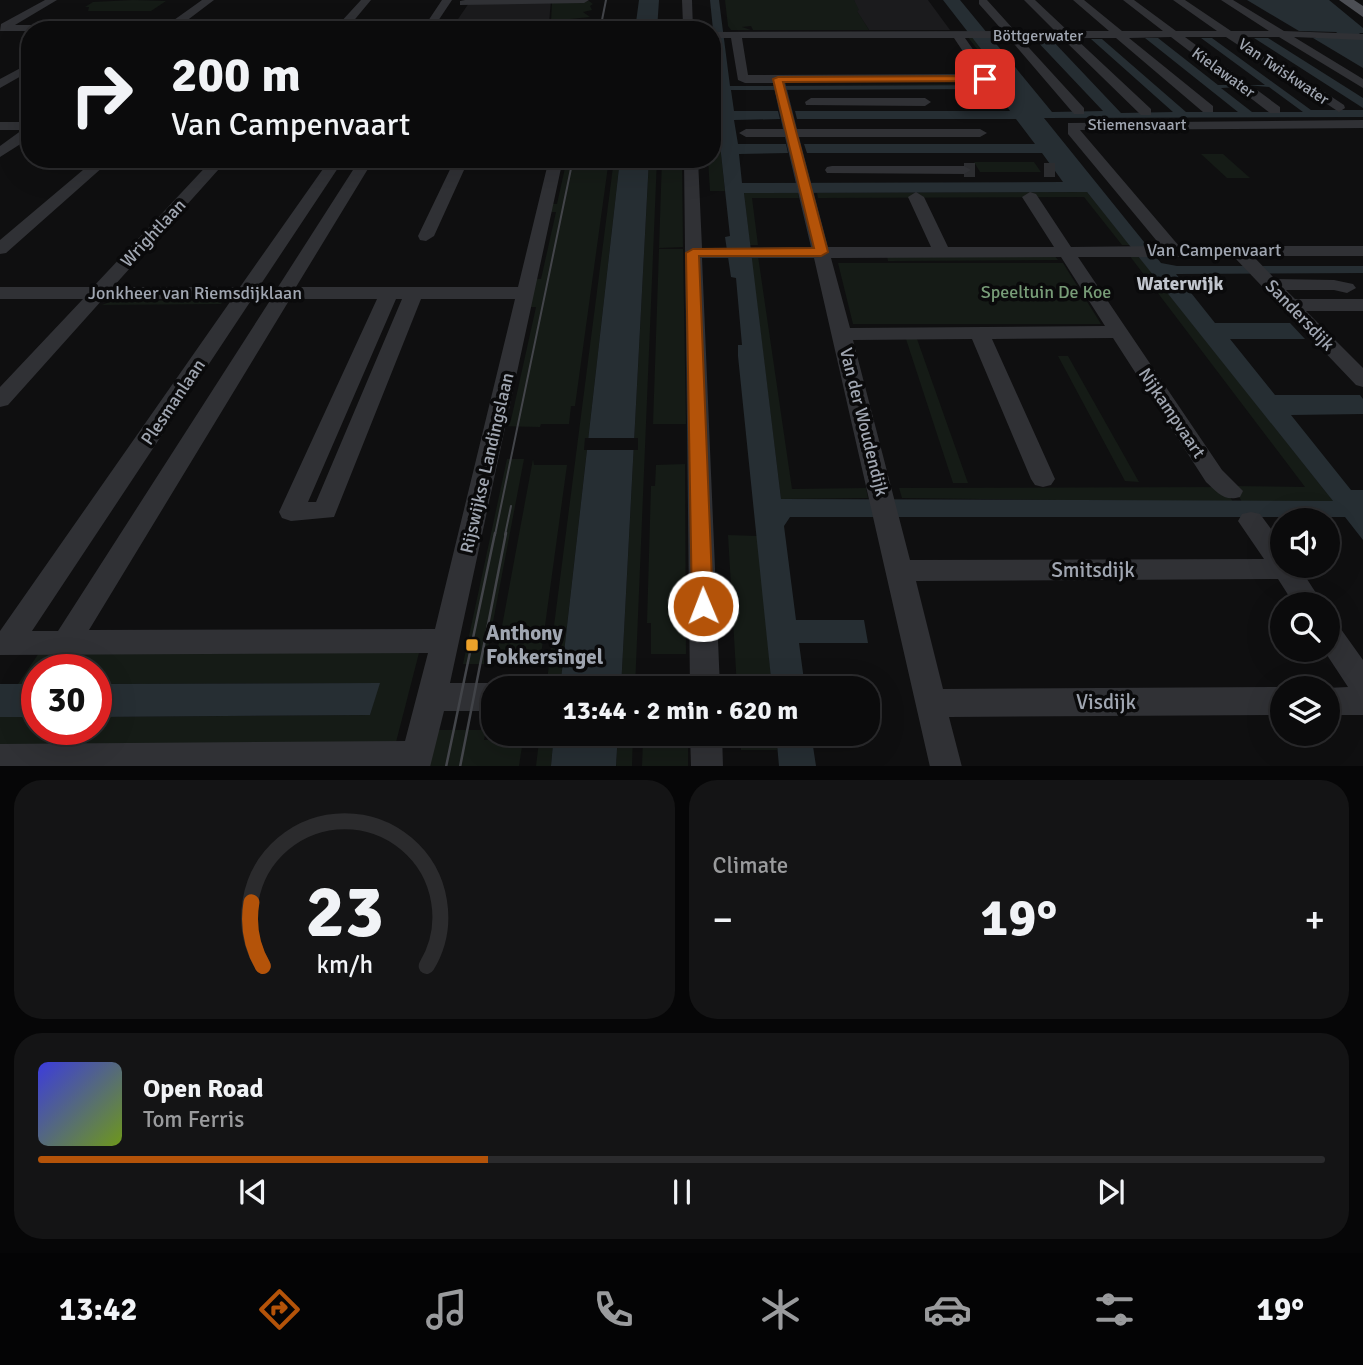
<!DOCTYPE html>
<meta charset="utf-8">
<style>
:root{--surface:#0b0b0c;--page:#141415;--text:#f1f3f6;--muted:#9a9b9d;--line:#2b2b2d;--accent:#b45309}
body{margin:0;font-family:Signika,sans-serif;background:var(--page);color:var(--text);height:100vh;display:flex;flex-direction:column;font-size:26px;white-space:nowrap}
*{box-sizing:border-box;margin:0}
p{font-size:23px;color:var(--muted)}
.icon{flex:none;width:38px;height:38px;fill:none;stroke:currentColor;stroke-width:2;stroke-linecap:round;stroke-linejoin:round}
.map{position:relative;height:766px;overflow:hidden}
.side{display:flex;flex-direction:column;gap:14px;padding:14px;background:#060607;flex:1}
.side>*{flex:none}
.guide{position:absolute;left:21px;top:21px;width:700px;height:147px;border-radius:28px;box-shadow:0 7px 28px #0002,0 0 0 2px var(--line);background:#0b0b0c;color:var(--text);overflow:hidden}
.controls{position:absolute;left:1270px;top:508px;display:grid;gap:14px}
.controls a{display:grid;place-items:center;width:70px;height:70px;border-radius:50%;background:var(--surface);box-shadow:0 7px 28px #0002,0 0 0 2px var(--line);font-size:35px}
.speed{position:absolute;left:21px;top:654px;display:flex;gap:14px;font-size:35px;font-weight:700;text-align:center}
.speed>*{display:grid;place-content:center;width:91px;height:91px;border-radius:50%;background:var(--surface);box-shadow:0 7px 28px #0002,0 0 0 2px var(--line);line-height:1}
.speed .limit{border:10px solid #d22;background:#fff;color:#111}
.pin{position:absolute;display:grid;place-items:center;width:60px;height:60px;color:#fff;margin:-30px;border-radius:14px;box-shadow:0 4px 10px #0006}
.me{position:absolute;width:77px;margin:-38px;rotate:359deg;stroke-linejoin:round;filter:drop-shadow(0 0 5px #0008)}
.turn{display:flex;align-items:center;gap:24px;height:147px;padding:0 35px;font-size:32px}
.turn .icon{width:91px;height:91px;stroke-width:2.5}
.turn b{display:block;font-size:49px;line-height:60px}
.big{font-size:52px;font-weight:800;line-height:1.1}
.side .tile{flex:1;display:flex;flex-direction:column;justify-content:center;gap:10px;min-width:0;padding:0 24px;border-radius:28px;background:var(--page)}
.side .dial{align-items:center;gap:0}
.dial svg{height:182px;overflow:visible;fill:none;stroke:var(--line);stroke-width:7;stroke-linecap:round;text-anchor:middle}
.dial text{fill:var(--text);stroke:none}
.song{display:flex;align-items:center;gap:21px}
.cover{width:84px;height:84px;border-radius:10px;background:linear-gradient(135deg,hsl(240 70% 55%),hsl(80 70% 35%))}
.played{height:7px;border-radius:4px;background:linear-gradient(90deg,var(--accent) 35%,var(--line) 35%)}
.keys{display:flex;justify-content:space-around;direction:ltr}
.heat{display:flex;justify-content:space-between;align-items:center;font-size:38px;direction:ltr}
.side .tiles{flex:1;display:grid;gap:14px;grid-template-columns:1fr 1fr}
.tile:last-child{grid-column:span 2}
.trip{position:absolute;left:481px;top:676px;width:399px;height:70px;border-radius:28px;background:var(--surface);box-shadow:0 7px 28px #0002,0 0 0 2px var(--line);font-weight:800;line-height:70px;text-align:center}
.tab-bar{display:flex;height:112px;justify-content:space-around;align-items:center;background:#040405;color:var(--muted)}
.tab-bar .icon{width:49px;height:49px}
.tab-bar .on{color:var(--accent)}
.tab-bar b{font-size:32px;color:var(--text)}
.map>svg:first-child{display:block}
</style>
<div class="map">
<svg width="1363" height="767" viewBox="0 0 1363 767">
<rect width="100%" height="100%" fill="#0f0f10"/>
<path fill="#1b1b1d" d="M471,0H551L549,23L456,22Z
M854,0H928L950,30H869L856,10Z"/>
<path fill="#151b16" d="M133,0L166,1L151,11H88L89,7H85L93,2Z
M725,0H854L859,10L857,11L869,30H753L751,26L742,27L751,30H731L728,26Z
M589,1L593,4L590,6L592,10L583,12L590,17L551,21L552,3Z
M967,36H972L1010,85L787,84H1004Z
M712,99H715L725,191H710L708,159H712Z
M1201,154H1223L1250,178H1227Z
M567,159H609L575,406H571L569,424H541L540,427L502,426L503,420H511L536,307H529L535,279H541L556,212H551L553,204H557Z
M614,159H620L560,688H546Z
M649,159H657L635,688H621Z
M662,159H682L683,247L659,248Z
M974,162H1034L1041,172H980Z
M1087,192L1130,245H1122L1084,197L818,198L817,193Z
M744,193H798L799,198H752L758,245H750Z
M659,249H683L686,424H653Z
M1054,255L1058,260L888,261L887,256Z
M1129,255H1138L1334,502H1242L1233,486L1305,487Z
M751,256H758L792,489L866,488L868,498L781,499Z
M838,263H1063L1101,324H853Z
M224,300L221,304L102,305L112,301Z
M906,339H917L968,483H953Z
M1058,356H1068L1139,482L1125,481Z
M507,459H524L485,664H463Z
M533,459L534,465H567L541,655H499L495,664Z
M685,464L686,654H651V623H647L651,486H655L656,465Z
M1224,487L1233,502L902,498L899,488Z
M728,535L758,536L772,688H737Z
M420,649L394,750L0,751V717H37V730H96V717L370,715L379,683L96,684V670H37V684H18L39,653Z
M432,730H486L484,740H523L519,766L424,767Z
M540,733H554L551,766H536Z
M618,733H633L632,766L616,767Z
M740,733H776L777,750H741Z
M643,739H688V766H642Z"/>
<path fill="#262e33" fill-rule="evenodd" d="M639,0H659L657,30H635Z
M710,0H719L730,86L1009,85L943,0H960L1052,112L1103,111L1034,38H1050L1121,113L1173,112L1091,39H1102L1186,112H1238L1145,38H1158L1218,85H1238L1240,87L1221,88L1252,112H1303L1269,87L1246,85H1265L1201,38H1212L1311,110H1363V117L1044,118L1161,263L1177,266H1363V273L1176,274L1215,323H1290L1305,339H1230L1275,395H1360L1363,399V414L1291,415L1351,490H1363V540L1345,517H790L784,526L796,620H864L868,643H799L805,688H772L738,356V345H742L736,278L731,277L725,237L730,236L715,99L720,98ZM995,89L1010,111H795L797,119H1016L1035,144H804L807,153H1042L1063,182L742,183L739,154L788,153L786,144H738L734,120L780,119L778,111H734L731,90ZM1087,192L1333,501L781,499L744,193Z
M1247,0H1329L1363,28V33H1359L1363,37V68L1313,38H1343L1336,32L1299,31Z
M1254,38H1268L1363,98V108Z
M620,159H649L621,688H560Z
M380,683L370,715L96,717V684Z
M0,684H37V717H0Z
M554,733H618L616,766H551Z
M776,733H811L816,766H779Z"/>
<path fill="#0f0f10" d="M585,438H638V450H584Z
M557,679H625L624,688H556Z"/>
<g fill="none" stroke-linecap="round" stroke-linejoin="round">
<path stroke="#2c2d30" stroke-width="14" stroke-dasharray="14 7" stroke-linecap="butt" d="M994,101H1004
M964,170H975
M1044,170H1055"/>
<path fill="#303135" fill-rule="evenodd" d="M45,0H57L15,25H167L202,0H214L181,25L339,24L361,0H371L351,24H426L442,0H452L436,24H683L682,0H692L693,30L0,31L1,24Z
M465,0H589L584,3L460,5V1Z
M979,0H987L1015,31H1055L1024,0H1035L1068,31H1109L1073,0H1084L1122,31H1163L1123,0H1134L1176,31H1217L1173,0H1185L1231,31H1269L1221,0H1233L1284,31L1363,34V40L1294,37L1363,79V88L1279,37H1241L1344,105L1345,108L1339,112L1226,37H1185L1280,107V113H1270L1171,37L1129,38L1213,106V112H1203L1116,38H1075L1151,109V115H1141L1062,38H1020L1084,108V114H1074L1009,38H965L993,78L987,82H785L797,129H980L987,133L980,137H799L828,247H931L908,197L916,192L924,197L948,247H1054L1022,197L1030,192L1036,194L1071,247L1161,246L1068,134V123L1363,120V128L1080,130L1179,246H1363V256H1253L1275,279L1334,280L1353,284L1356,288L1347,293L1334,290H1286L1295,299H1363V311H1306L1363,368V387L1356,385L1234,257H1078L1222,470L1243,491L1240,497C1224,502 1217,492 1206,482L1113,338L992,339L1055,479L1051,485L1043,487L1035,485L1031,479L972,339L853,340L910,560L1264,559L1238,521L1242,514L1251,512L1260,514L1283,545V565H1298L1323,604H1294L1278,579L916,581L943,689L1283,687V715L949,717L962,767H930L814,258H702L720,688H690L684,159H698L702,248L811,247L785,137H746L739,133L746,129H783L773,83H745L738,80L731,38H712V32L1003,31L979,4ZM742,38H954L978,74L748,75ZM1061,257L1105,326L850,328L831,258Z
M30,63V71L0,88V79Z
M811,98H925L931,102L925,106L806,105L805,102Z
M0,122H30V138L0,157V146L22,130H0Z
M96,159H112L6,253L0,254V240Z
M213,159H228L113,287H240L330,159H344L259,287H278L360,159H374L296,287H518L549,159H563L450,683H494L505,688H494V711H444L430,767H0V744L405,741L428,653L0,655V631L232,299H103L8,405L0,407V387L83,299H0V287H93ZM252,299H271L58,631H32ZM290,299H377L279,512L282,518L291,521L334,517L421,299H515L435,629L89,630ZM396,299H402L316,502H308Z
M455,159H469L434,236L426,241L420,240L418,236Z
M832,166H964L971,170L964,174L827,173L825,170L827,167Z
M1328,621L1338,625L1363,660V715H1328L1327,688L1348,687L1323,649H1328Z
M690,733H722L723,767H691Z"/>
<path fill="#4c4e54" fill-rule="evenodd" d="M1339,0H1354L1363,6V17Z"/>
<path stroke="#43454a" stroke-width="2" d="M600,30L606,0
M495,535L573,159
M505,535L511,506"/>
<path stroke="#43454a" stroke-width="2.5" d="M446,767L495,533
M460,767L506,533"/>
</g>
<path fill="#b45309" stroke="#753606" stroke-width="2" d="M985,76L988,77V81L783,82L828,252L821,256H699L713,606L710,612L703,614L695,612L692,606L686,253L693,249L814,248L773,79L778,77Z"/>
<rect fill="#eda12a" stroke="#0a0a0b" stroke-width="2.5" x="465" y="638" width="14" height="14" rx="3.5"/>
<g text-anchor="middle" stroke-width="7" stroke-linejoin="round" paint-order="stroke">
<g font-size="16" fill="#a0a6b1" stroke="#0a0a0b">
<text x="1038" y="41">Böttgerwater</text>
<text transform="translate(1284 71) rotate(34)" y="6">Van Twiskwater</text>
<text transform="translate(1224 72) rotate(36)" y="6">Kielawater</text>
<text x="1137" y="130">Stiemensvaart</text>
</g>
<g font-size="18" fill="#a0a6b1" stroke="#0a0a0b">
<text transform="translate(153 233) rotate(-47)" y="6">Wrightlaan</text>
<text x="1214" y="256">Van Campenvaart</text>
<text x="195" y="299">Jonkheer van Riemsdijklaan</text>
<text transform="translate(1300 315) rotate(46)" y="6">Sandersdijk</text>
<text transform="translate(173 402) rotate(-56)" y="6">Plesmanlaan</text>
<text transform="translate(1172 413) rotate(56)" y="6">Nijkampvaart</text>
<text transform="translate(864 422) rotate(76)" y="6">Van der Woudendijk</text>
<text transform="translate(487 463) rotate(-77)" y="6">Rijswijkse Landingslaan</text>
</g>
<g font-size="18" fill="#779c77" stroke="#0a0a0b">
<text x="1046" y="298">Speeltuin De Koe</text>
</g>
<g font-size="19" font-weight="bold" fill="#c1c5cd" stroke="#0a0a0b">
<text x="1180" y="290">Waterwijk</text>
</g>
<g font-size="21" fill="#a0a6b1" stroke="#0a0a0b">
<text x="1093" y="577">Smitsdijk</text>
<text x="1106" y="709">Visdijk</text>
</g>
<g font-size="21" font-weight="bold" fill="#a0a6b1" stroke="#0a0a0b" text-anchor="start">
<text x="486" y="640">Anthony<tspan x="486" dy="24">Fokkersingel</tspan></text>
</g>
</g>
</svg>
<div class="controls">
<a><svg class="icon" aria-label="sound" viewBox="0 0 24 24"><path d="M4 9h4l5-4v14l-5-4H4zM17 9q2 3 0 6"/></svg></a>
<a><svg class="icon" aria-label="search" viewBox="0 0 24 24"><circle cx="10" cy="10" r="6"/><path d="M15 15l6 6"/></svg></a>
<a><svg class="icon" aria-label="layers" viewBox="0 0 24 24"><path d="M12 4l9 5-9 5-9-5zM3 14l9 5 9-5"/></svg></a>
</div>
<div class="speed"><div class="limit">30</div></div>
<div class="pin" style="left:985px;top:79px;background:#d93025"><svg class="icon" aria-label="arrive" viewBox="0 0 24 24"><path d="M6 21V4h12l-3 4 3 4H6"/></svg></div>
<svg class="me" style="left:703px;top:606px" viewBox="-20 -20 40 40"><circle r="17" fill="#b45309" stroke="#fff" stroke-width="3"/><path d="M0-11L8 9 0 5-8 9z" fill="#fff"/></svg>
<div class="trip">13:44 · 2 min · 620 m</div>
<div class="guide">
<div class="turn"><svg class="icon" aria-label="right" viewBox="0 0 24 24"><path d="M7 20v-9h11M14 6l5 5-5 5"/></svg><div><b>200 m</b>Van Campenvaart</div></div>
</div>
</div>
<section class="side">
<div class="tiles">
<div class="tile dial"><svg viewBox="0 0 100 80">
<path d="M14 69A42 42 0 1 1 86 69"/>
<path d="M14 69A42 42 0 0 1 9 41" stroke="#b45309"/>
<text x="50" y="56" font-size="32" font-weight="700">23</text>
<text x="50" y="72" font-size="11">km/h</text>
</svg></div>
<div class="tile"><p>Climate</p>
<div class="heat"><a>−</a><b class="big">19°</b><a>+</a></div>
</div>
<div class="tile">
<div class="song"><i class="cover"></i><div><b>Open Road</b><p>Tom Ferris</p></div></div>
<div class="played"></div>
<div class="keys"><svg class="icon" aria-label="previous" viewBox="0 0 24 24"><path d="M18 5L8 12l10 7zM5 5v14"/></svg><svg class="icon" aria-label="pause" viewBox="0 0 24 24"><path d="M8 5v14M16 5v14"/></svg><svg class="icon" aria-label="next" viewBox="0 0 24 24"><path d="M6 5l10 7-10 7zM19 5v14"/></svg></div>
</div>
</div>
</section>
<nav class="tab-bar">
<b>13:42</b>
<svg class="icon on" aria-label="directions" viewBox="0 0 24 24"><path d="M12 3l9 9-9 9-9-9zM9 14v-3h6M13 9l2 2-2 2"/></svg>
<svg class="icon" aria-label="music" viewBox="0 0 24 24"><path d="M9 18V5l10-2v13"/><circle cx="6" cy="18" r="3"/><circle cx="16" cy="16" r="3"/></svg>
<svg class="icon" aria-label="phone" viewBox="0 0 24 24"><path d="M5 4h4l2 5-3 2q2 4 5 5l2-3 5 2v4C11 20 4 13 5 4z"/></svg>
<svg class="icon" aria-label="climate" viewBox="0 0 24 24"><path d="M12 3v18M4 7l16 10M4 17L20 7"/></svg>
<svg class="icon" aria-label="car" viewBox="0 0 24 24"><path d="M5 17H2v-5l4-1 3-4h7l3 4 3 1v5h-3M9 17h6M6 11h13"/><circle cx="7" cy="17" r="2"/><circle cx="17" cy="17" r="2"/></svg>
<svg class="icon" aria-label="filters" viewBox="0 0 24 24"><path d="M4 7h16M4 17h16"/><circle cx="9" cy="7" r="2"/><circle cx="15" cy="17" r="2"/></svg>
<b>19°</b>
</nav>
